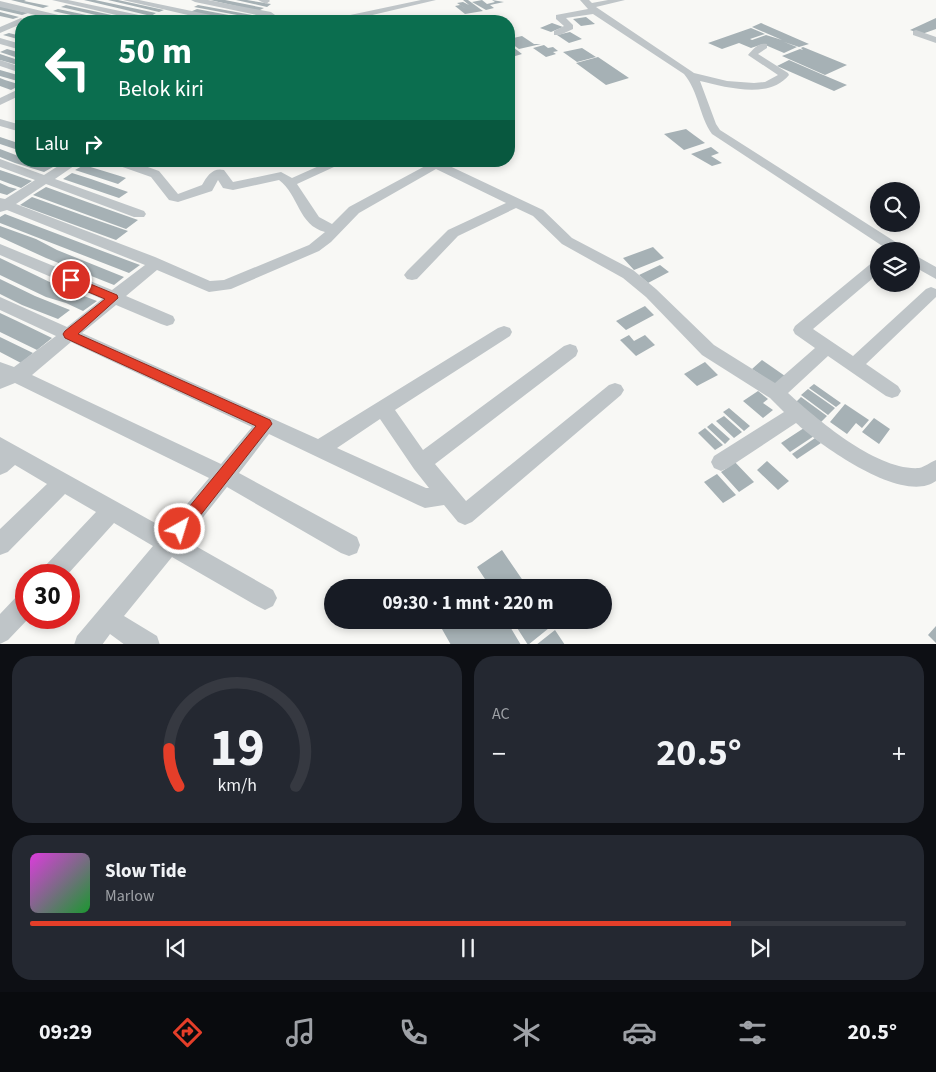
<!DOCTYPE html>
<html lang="id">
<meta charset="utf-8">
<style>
:root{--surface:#171b24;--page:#242831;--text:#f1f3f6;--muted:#9ea1a6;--line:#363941;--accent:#e53e29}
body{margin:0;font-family:"Source Sans 3",sans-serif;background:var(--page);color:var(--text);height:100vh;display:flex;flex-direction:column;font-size:19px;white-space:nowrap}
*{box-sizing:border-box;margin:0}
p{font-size:16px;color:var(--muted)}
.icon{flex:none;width:28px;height:28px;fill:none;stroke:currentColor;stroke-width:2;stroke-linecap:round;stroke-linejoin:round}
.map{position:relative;height:644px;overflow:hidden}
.details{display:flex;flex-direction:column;gap:12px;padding:12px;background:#0d0f14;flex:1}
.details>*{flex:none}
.guide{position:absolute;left:15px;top:15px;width:500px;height:152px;border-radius:20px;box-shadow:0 2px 8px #0003;background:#0b6e4f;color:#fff;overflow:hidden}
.buttons{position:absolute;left:870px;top:182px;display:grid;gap:10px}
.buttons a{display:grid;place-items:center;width:50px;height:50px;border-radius:50%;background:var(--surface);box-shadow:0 2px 8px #0003;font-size:25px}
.speed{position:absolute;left:15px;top:564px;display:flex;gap:10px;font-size:25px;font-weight:700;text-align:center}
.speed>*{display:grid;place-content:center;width:65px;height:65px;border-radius:50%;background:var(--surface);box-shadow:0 2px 8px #0003;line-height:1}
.speed .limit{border:8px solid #d22;background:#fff;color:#111}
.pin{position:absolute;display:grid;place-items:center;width:42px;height:42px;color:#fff;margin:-21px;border:2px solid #fff;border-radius:50%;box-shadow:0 1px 5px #0007}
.me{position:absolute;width:55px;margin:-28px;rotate:39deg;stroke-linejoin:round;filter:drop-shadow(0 0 4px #0008)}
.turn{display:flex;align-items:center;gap:18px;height:105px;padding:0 20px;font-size:22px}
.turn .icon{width:65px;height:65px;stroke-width:2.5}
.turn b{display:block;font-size:35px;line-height:42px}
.then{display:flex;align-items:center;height:48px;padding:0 20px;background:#0003;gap:10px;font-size:19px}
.big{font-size:38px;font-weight:700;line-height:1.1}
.details .tile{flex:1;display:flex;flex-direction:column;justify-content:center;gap:8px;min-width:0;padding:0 18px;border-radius:20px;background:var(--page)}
.details .dial{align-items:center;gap:0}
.dial svg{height:130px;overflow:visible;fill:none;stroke:var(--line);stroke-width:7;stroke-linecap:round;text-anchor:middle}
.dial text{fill:var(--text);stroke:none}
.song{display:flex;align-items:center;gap:15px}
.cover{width:60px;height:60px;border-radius:8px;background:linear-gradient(135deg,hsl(300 70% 55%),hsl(130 70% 35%))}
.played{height:5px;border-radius:2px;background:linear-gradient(90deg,var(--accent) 80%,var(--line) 80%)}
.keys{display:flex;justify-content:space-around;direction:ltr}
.heat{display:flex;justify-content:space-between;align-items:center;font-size:28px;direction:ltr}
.details .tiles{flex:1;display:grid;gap:12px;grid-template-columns:1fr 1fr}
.tile:last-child{grid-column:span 2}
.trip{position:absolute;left:324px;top:579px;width:288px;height:50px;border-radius:25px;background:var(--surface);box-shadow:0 2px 8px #0003;font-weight:700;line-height:50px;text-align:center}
.dock{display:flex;height:80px;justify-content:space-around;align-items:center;background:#090b0e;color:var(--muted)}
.dock .icon{width:35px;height:35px}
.dock .current{color:var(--accent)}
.dock b{font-size:22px;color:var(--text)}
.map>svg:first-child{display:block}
</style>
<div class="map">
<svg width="936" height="645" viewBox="0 0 936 645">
<rect width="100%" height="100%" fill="#f8f8f5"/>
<path fill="#a6b1b5" d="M11,0H26L24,1L49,6L43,8Z
M84,0H95L156,13L151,16Z
M108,0H118L164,10L159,12Z
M210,0H225L264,8L258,11Z
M236,0H247L271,4L267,7Z
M463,0H468L483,11L465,14L455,6L460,5L468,10L457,3L463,2L469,5Z
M482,0L487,4L495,2L492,0L504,2L490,5L494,8L486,10L472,2Z
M66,5L134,20V21H122L61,7Z
M198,5L257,16L274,19L270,21L194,7Z
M0,6L28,13L22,15L0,10Z
M58,9L110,20L109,21H98L53,11Z
M197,9L239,17L233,21L190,12Z
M0,12L15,16L19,17L13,19L9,18L0,16Z
M183,15L207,20V21L178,18Z
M40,16L59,20L58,21L34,18Z
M586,17L595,24L581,26L573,19Z
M936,18V29L922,34L910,30Z
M552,23L563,27L551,32L540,28Z
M761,23L809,44L799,47L784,42L797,47L784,53L763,44L751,48L739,43L722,49L708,43L751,28L765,34L750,39L752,40L766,35L782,40L752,27Z
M570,32L582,39L569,43L557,35Z
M9,33L21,36V40L3,35Z
M522,36L534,44H541L519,49L509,42V39Z
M509,44L522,54L512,57L509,54Z
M544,45L548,48L553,47L558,51L553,52L556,54L546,57L533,48Z
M803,47L847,65L825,75L782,56L800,49L803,50L801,48Z
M582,48L596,57L577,62L563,52Z
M7,49L21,53V59L0,52Z
M0,54L21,61V66L0,60Z
M598,57L629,78L606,85L576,63Z
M789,60L821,74L847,85L834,91L777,66Z
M0,70L21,76V82L0,76Z
M0,78L5,80L21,85L11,90L0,86Z
M686,129L694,135L705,143L684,150L664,134Z
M0,137L21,144V151L0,144Z
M711,147L719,153L711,156L722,163L712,166L691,154Z
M0,149L21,157V161H37L53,167L44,172L15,163L0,157Z
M84,165L120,176L126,178L118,184L75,170Z
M0,170L9,173L32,181L21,188L0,180Z
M72,173L91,179L128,192L119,198L63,179Z
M0,183L9,187L17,189L7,195L0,193Z
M46,187L90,203L138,220L126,229L33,195Z
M32,197L82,215L128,231L116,240L20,205Z
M5,214L105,252L140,265L129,273L0,223V217Z
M0,226L36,239L57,250L124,277L114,285L46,258L0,237Z
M653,247L664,258L634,270L623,258Z
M0,258L60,287L97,301L83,311L66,303L46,297L0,275Z
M660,265L669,272L648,283L639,275Z
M0,279L35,296L70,310L58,319L22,305L0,294Z
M645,306L654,315L626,330L616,321Z
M0,313L17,321L52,338L37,350L0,332Z
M629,335L634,341L645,335L655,345L636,356L620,340Z
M0,337L33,353L21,363L0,352Z
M762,360L785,376L775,385L752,369Z
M705,362L718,375L697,386L684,374Z
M814,384L841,403L836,407L809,388Z
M808,389L835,408L828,415L801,395Z
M758,391L768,399L763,403L773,410L763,418L743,401Z
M801,397L827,416L821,422L795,403Z
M845,404L869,420L862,428L856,423L847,434L830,422Z
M729,408L750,426L744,431L723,412Z
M724,416L742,432L734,438L716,421Z
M874,418L890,429L879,444L862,432Z
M712,423L730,439L725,444L707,427Z
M705,428L723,445L715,450L698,433Z
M804,428L814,436L790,452L781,443Z
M815,438L821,443L797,459L792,454Z
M731,458L754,482L739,492L721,472L727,468Z
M767,461L789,481L778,490L757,470Z
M717,474L736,495L723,503L704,482Z
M502,550L528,588H491L477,567Z
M440,620H506L521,645H451L438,622Z
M512,620H551L554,624L528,645Z
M936,626V643L928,635Z
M555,630L565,645H536Z"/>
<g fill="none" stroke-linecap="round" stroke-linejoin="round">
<path fill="#bfc5c8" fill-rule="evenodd" d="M52,0H68L153,18L157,21H142Z
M123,0H139L225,18L229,21H214Z
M191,0H208L271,12L275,15L271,18L195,2Z
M258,0H269L270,1L266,4Z
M421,0H436L347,21H332L336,18Z
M580,0H589L592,3L608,0H625L596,7L694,73L727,81L754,83L765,82L778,75L748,55C753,49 759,42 767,44V48L758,54L788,73L789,75C769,100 726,87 700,81L716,124L720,130L905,248L907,251H890L712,134C699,116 699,92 684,74L593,14L566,18L573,25V29L560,35H554V31L564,26L556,19V15L588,9Z
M0,1L75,19L76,21H62L0,7Z
M21,18L25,21H21V24L0,33V27Z
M916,30L936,37V43L913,35V31Z
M0,38L21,44V50L0,44Z
M0,60L21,67V73L0,66Z
M21,88V95L0,105V98Z
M0,119L21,125V132L0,126Z
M0,159L44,175L66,161H81L55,179L144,211L146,214L144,217H134L46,184L16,204L155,257L210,281L224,280L309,245L325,232C298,225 299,195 279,180L233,190L223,188L218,180L212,191L178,202L169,200L151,177L114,164L112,161H131L159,171L178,194L202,185C207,176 213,167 224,170L233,182L281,172L292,178L330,161H347L297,184L319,217L332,224L349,207L427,165L423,161H439L543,210L572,238L633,270L656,289L714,345L775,383L815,348L795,334L793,330L795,326L874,261L879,260V273L813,329L853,356L926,289L931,287L936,289V297L866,364L898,386L901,391L898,396L892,398L886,396L828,356L788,393C818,420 877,471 919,468C925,467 930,462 936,460V481C903,505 821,446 796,423L728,468L721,471L714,468L711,462L714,456L784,412L770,398L702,355L646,297L623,278L562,244L533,216L516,208L458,236L417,279L412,280L407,279L404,275L407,271L448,230L506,203L436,169L359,213L331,242L319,251L231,289L209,292L157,270L126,296L173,316L175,320L173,324L167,326L161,324L116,305L82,333L318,439L498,328L504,326L510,328L512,332L510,336L395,410L423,450L564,346L570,344L576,346L578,351L576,356L435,464L466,501L609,385L615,383L621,385L624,390L621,395L472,522L465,525L458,522L444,505L425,508L418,505L269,434L239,473L357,537L360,545L357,553L349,556L341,553L227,487L185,540L273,590L277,598L273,606L265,610L257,606L172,557L124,616L157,636L160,645H125L110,634L102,645H74L77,636L153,546L114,523L67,575H41L44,567L96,512L65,494L8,552L0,555V529L47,484L15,465L7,472L0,475V437L166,529L209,478L15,383L0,389V362L14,367L56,336L0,310V297L67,327L102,299L0,255V244L112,290L145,265L7,210L0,212V198L5,199L35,180L0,167ZM71,342L252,427L221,464L32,375ZM380,419L414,469L429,488H426L337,448Z
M911,253L936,267V279L911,265Z
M26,591V618H29L8,640L0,644V614L18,595Z"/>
</g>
<path fill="#e53e29" stroke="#95281b" d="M71,276L117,295L118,298L78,334L270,420L272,424L185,535L180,537L175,535L173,529L175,524L256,426L65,338L63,334L65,331L105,299L67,283L66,280L67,277Z"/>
</svg>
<div class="buttons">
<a><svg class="icon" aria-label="search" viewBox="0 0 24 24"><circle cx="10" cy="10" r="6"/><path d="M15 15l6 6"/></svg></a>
<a><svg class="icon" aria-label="layers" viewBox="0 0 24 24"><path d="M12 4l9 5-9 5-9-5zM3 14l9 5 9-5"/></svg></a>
</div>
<div class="speed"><div class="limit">30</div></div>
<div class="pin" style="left:71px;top:280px;background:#d93025"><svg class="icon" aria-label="arrive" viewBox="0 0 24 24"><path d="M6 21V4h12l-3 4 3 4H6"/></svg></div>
<svg class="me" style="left:180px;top:529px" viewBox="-20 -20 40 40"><circle r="17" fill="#e53e29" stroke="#fff" stroke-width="3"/><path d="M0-11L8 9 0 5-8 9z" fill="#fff"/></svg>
<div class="trip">09:30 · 1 mnt · 220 m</div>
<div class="guide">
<div class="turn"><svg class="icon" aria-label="left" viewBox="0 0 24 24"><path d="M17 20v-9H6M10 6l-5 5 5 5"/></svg><div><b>50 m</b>Belok kiri</div></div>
<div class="then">Lalu<svg class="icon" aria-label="right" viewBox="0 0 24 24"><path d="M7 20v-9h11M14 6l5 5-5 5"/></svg></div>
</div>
</div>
<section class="details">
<div class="tiles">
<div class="tile dial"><svg viewBox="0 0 100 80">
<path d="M14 69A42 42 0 1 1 86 69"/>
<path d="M14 69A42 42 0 0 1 8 46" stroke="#e53e29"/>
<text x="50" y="56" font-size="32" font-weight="700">19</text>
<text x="50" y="72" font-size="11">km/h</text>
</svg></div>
<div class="tile"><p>AC</p>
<div class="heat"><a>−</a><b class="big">20.5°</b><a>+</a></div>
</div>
<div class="tile">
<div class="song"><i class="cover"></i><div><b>Slow Tide</b><p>Marlow</p></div></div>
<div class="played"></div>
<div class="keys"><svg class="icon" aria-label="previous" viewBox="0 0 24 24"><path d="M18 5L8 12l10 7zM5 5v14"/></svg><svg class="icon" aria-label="pause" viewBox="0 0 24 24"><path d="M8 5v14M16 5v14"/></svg><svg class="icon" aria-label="next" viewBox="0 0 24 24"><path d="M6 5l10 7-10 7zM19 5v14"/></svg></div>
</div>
</div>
</section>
<nav class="dock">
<b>09:29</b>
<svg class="icon current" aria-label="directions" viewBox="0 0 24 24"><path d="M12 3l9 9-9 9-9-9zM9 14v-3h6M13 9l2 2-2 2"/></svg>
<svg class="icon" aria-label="music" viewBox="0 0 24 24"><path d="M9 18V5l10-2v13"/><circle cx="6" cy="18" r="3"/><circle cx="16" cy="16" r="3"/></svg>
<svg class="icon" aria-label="phone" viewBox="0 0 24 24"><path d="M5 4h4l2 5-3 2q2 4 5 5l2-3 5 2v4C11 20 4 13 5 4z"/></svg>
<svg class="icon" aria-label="climate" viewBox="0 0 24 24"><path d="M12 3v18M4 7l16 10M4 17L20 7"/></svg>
<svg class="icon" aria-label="car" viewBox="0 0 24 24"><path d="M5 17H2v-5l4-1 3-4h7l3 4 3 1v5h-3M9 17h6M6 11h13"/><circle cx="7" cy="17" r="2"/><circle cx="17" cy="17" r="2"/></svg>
<svg class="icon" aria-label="filters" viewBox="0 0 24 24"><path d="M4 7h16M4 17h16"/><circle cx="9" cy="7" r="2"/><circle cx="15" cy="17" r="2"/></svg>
<b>20.5°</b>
</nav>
